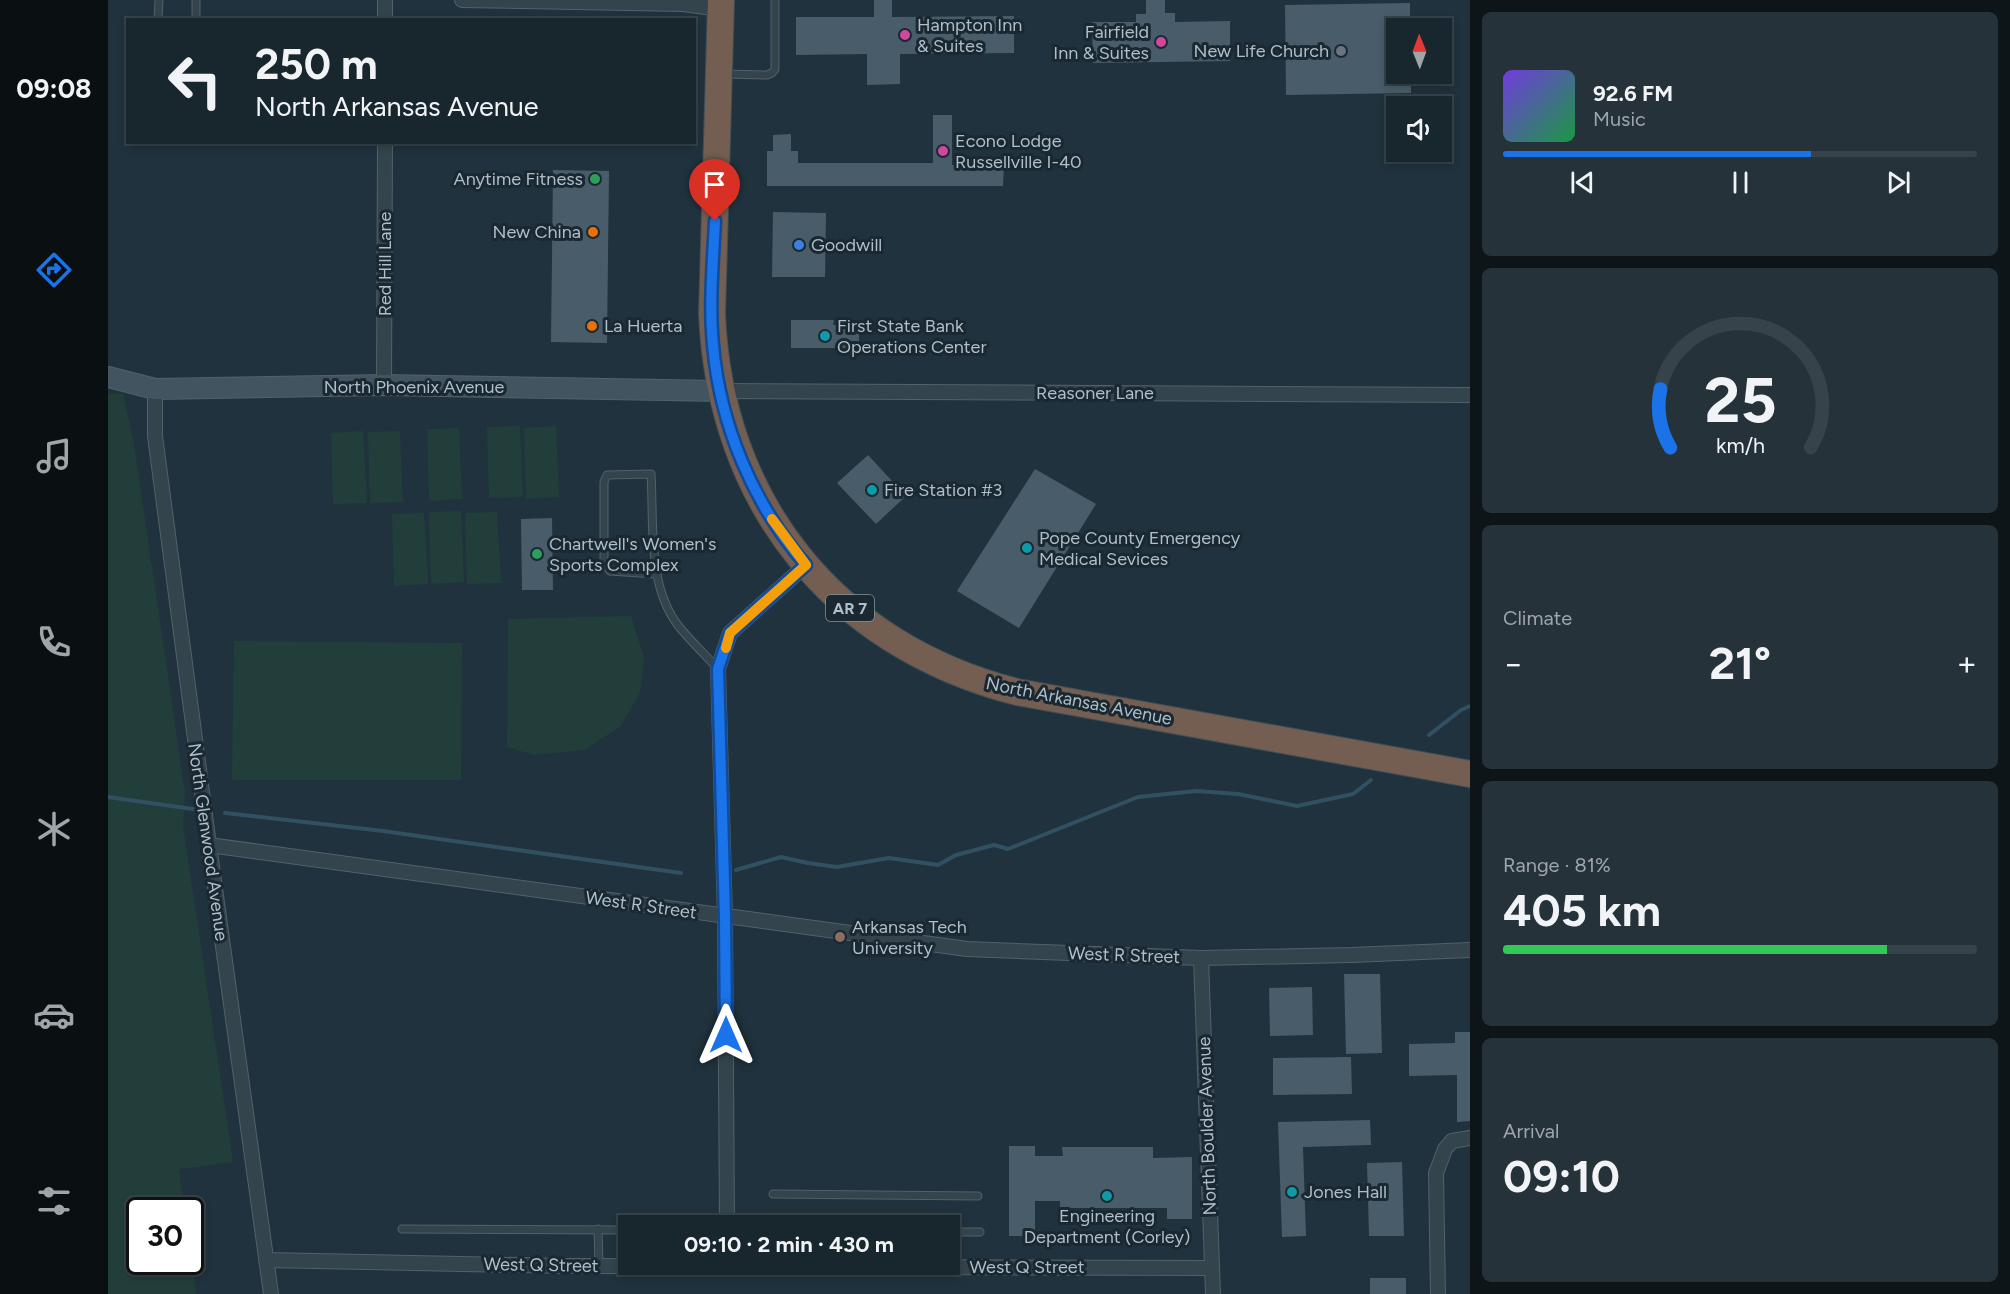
<!DOCTYPE html>
<meta charset="utf-8">
<style>
:root{--surface:#18262e;--page:#25323a;--text:#f1f3f6;--muted:#9fa5aa;--line:#36434a;--accent:#1a73e8}
body{margin:0;font-family:Figtree,sans-serif;background:var(--page);color:var(--text);height:100vh;display:flex;flex-direction:column;font-size:22px;white-space:nowrap}
*{box-sizing:border-box;margin:0}
p{font-size:20px;color:var(--muted)}
.icon{flex:none;width:33px;height:33px;fill:none;stroke:currentColor;stroke-width:2;stroke-linecap:round;stroke-linejoin:round}
.map{position:relative;flex:1;overflow:hidden}
.sheet{display:flex;flex-direction:column;gap:12px;padding:12px;background:#0d1519;width:540px}
.sheet>*{flex:none}
.top-card{position:absolute;left:18px;top:18px;width:570px;height:126px;border-radius:0px;box-shadow:0 3px 9px #0003,0 0 0 2px var(--line);background:#18262e;color:var(--text);overflow:hidden}
.needle{width:39px;rotate:359deg}
.buttons{position:absolute;left:1278px;top:18px;display:grid;gap:12px}
.buttons a{display:grid;place-items:center;width:66px;height:66px;border-radius:0px;background:var(--surface);box-shadow:0 3px 9px #0003,0 0 0 2px var(--line);font-size:30px}
.speed{position:absolute;left:18px;top:1197px;display:flex;gap:12px;font-size:30px;font-weight:700;text-align:center}
.speed>*{display:grid;place-content:center;width:78px;height:78px;border-radius:50%;background:var(--surface);box-shadow:0 3px 9px #0003,0 0 0 2px var(--line);line-height:1}
.speed .limit{border:3px solid #111;border-radius:9px;background:#fff;color:#111}
.pin{position:absolute;display:grid;place-items:center;width:51px;height:51px;color:#fff;margin:-62px -26px;border-radius:50% 50% 50% 0;rotate:-45deg;box-shadow:0 0 6px #0007}
.pin .icon{rotate:45deg}
.me{position:absolute;width:66px;margin:-33px;rotate:0deg;stroke-linejoin:round;filter:drop-shadow(0 0 4px #0008)}
.turn{display:flex;align-items:center;gap:21px;height:126px;padding:0 30px;font-size:27px}
.turn .icon{width:78px;height:78px;stroke-width:2.5}
.turn b{display:block;font-size:42px;line-height:51px}
.big{font-size:45px;font-weight:700;line-height:1.1}
.sheet .card{flex:1;display:flex;flex-direction:column;justify-content:center;gap:9px;min-width:0;padding:0 21px;border-radius:9px;background:var(--page)}
.sheet .dial{align-items:center;gap:0}
.dial svg{height:156px;overflow:visible;fill:none;stroke:var(--line);stroke-width:7;stroke-linecap:round;text-anchor:middle}
.dial text{fill:var(--text);stroke:none}
.song{display:flex;align-items:center;gap:18px}
.cover{width:72px;height:72px;border-radius:9px;background:linear-gradient(135deg,hsl(260 70% 55%),hsl(140 70% 35%))}
.played{height:6px;border-radius:3px;background:linear-gradient(90deg,var(--accent) 65%,var(--line) 65%)}
.keys{display:flex;justify-content:space-around;direction:ltr}
.heat{display:flex;justify-content:space-between;align-items:center;font-size:33px;direction:ltr}
.charge{height:9px;border-radius:4px;background:linear-gradient(90deg,#34c759 81%,var(--line) 0)}
.trip{position:absolute;left:510px;top:1215px;width:342px;height:60px;border-radius:0px;background:var(--surface);box-shadow:0 3px 9px #0003,0 0 0 2px var(--line);font-weight:700;line-height:60px;text-align:center}
main{display:flex;flex:1;min-height:0}
.tab-bar{display:flex;flex-direction:column;width:108px;justify-content:space-around;align-items:center;background:#0a0f12;color:var(--muted)}
.tab-bar .icon{width:42px;height:42px}
.tab-bar .active{color:var(--accent)}
.tab-bar b{font-size:27px;color:var(--text)}
.map>svg:first-child{display:block}
</style>
<main>
<nav class="tab-bar">
<b>09:08</b>
<svg class="icon active" aria-label="directions" viewBox="0 0 24 24"><path d="M12 3l9 9-9 9-9-9zM9 14v-3h6M13 9l2 2-2 2"/></svg>
<svg class="icon" aria-label="music" viewBox="0 0 24 24"><path d="M9 18V5l10-2v13"/><circle cx="6" cy="18" r="3"/><circle cx="16" cy="16" r="3"/></svg>
<svg class="icon" aria-label="phone" viewBox="0 0 24 24"><path d="M5 4h4l2 5-3 2q2 4 5 5l2-3 5 2v4C11 20 4 13 5 4z"/></svg>
<svg class="icon" aria-label="climate" viewBox="0 0 24 24"><path d="M12 3v18M4 7l16 10M4 17L20 7"/></svg>
<svg class="icon" aria-label="car" viewBox="0 0 24 24"><path d="M5 17H2v-5l4-1 3-4h7l3 4 3 1v5h-3M9 17h6M6 11h13"/><circle cx="7" cy="17" r="2"/><circle cx="17" cy="17" r="2"/></svg>
<svg class="icon" aria-label="filters" viewBox="0 0 24 24"><path d="M4 7h16M4 17h16"/><circle cx="9" cy="7" r="2"/><circle cx="15" cy="17" r="2"/></svg>
</nav>
<div class="map">
<svg width="1362" height="1294" viewBox="0 0 1362 1294">
<rect width="100%" height="100%" fill="#20323d"/>
<path fill="#223e3b" d="M0,394H15L26,444L77,793L75,826L125,1162L71,1169L76,1210H32V1262H82L83,1255L88,1294H0Z
M412,426L415,497L381,498L379,427Z
M448,426L451,497L418,499L416,428Z
M351,428L354,499L321,501L319,429Z
M255,431L259,503L225,504L223,433Z
M292,431L295,502L262,503L260,432Z
M353,511L356,582L323,584L321,512Z
M389,512L393,583L359,584L357,513Z
M316,513L320,584L286,586L284,514Z
M523,616L536,657L532,693L512,727L476,750L426,755L399,747L400,619Z
M126,641L354,643L353,780H124Z"/>
<g fill="none" stroke-linecap="round" stroke-linejoin="round">
<path stroke="#315163" stroke-width="4" d="M1321,735L1353,710L1362,706
M0,797L85,809
M117,813L275,831L573,873
M628,870L673,857L700,863L729,867L781,858L830,865L848,855L886,845L900,849L1030,797L1088,791L1130,794L1189,806L1245,794L1263,780"/>
</g>
<path fill="#485d69" d="M766,0H784V17L906,16V53L792,54V84L759,85V54L688,55V17H766Z
M1038,0H1057V13H1067V22L1122,21V61L985,63L984,22H1028V14H1038Z
M1302,3V28H1288V74H1303V93L1178,95L1177,5Z
M825,115H844V165H896L895,186H659V151H665V135L683,134V151H690V163H825Z
M445,170L501,171L499,343L443,342Z
M665,212L718,213L717,277H664Z
M683,320H726L725,325H751V348H683Z
M760,455L798,496L768,524L729,483Z
M927,469L988,504L911,628L849,591Z
M444,518L445,590H414L413,519Z
M1236,974H1272L1274,1053L1238,1054Z
M1204,987L1205,1035L1162,1036L1161,988Z
M1347,1032H1362V1121L1349,1122V1075L1301,1076V1044L1347,1043Z
M1243,1057L1244,1094L1165,1095V1058Z
M1262,1120L1263,1145L1195,1147L1198,1236L1174,1237L1170,1122Z
M901,1146H927V1156H955L954,1147H1045V1158L1084,1157V1219H1059V1208H952V1201H927V1236H901Z
M1294,1162L1296,1236H1261L1259,1163Z
M1262,1278H1298V1294H1262Z"/>
<g fill="none" stroke-linecap="round" stroke-linejoin="round">
<defs>
<path id="lane" d="M88,0V20
M50,20L51,0
M617,74L659,75L664,73L667,69V0
M547,574L502,571L496,563V482L499,475L543,474C546,522 539,583 569,624C581,640 597,654 610,669
M665,1194L870,1196
M294,1229L520,1230
M490,1229L491,1265
M842,1232H872"/>
<path id="street" d="M354,0L575,4L613,9
M277,20V0
M276,385L277,142
M47,389V436L101,845L163,1294
M612,391L1362,395
M101,845L859,949L1093,958L1244,955L1362,950
M1093,958L1105,1294
M619,1226L617,917L610,669L622,633L698,565
M158,1260L458,1266L1104,1268
M1330,1294L1328,1173L1337,1149L1344,1141L1362,1138"/>
<path id="secondary" d="M0,377L47,389L276,385L612,391"/>
<path id="highway" d="M613,0L604,314C612,502 725,645 909,692L1362,774"/>
</defs>
<use href="#lane" stroke="#52616a" stroke-width="9"/>
<use href="#street" stroke="#52616a" stroke-width="16"/>
<use href="#secondary" stroke="#52616a" stroke-width="22"/>
<use href="#highway" stroke="#3f4e57" stroke-width="28"/>
<use href="#lane" stroke="#34444d" stroke-width="7"/>
<use href="#street" stroke="#34444d" stroke-width="14"/>
<use href="#secondary" stroke="#425460" stroke-width="20"/>
<use href="#highway" stroke="#735e51" stroke-width="26"/>
</g>
<g fill="none" stroke-linecap="round" stroke-linejoin="round">
<defs>
<path id="route" d="M607,221C605,262 601,304 605,345C612,425 645,504 698,565L622,633L610,669L617,917L618,1035"/>
</defs>
<use href="#route" stroke="#114b97" stroke-width="15"/>
<use href="#route" stroke="#1a73e8" stroke-width="10"/>
<path stroke="#f59e0b" stroke-width="10" d="M618,648L622,633L698,565L664,519"/>
</g>
<g fill="#d1479c" stroke="#1a2831" stroke-width="2">
<circle cx="797" cy="35" r="6"/>
<circle cx="1053" cy="42" r="6"/>
<circle cx="835" cy="151" r="6"/>
</g>
<circle fill="#6b7280" stroke="#1a2831" stroke-width="2" cx="1233" cy="51" r="6"/>
<g fill="#2e9e5b" stroke="#1a2831" stroke-width="2">
<circle cx="487" cy="179" r="6"/>
<circle cx="429" cy="554" r="6"/>
</g>
<g fill="#e8710a" stroke="#1a2831" stroke-width="2">
<circle cx="485" cy="232" r="6"/>
<circle cx="484" cy="326" r="6"/>
</g>
<circle fill="#3f7fe0" stroke="#1a2831" stroke-width="2" cx="691" cy="245" r="6"/>
<g fill="#0f9aa8" stroke="#1a2831" stroke-width="2">
<circle cx="717" cy="336" r="6"/>
<circle cx="764" cy="490" r="6"/>
<circle cx="919" cy="548" r="6"/>
<circle cx="1184" cy="1192" r="6"/>
<circle cx="999" cy="1196" r="6"/>
</g>
<circle fill="#8d6e63" stroke="#1a2831" stroke-width="2" cx="732" cy="937" r="6"/>
<g text-anchor="middle" stroke-width="6" stroke-linejoin="round" paint-order="stroke">
<rect fill="#1a2831" stroke="#82919b" stroke-width="1.5" x="718" y="595" width="48" height="26" rx="4.5"/>
<g font-size="16" font-weight="bold" fill="#afbec9">
<text x="742" y="614">AR 7</text>
</g>
<g font-size="18" fill="#afbec9" stroke="#1a2831" text-anchor="start">
<text x="809" y="31">Hampton Inn<tspan x="809" dy="21">&amp; Suites</tspan></text>
<text x="1041" y="38" text-anchor="end">Fairfield<tspan x="1041" dy="21">Inn &amp; Suites</tspan></text>
<text x="1221" y="57" text-anchor="end">New Life Church</text>
<text x="847" y="147">Econo Lodge<tspan x="847" dy="21">Russellville I-40</tspan></text>
<text x="475" y="185" text-anchor="end">Anytime Fitness</text>
<text x="473" y="238" text-anchor="end">New China</text>
<text x="703" y="251">Goodwill</text>
<text x="496" y="332">La Huerta</text>
<text x="729" y="332">First State Bank<tspan x="729" dy="21">Operations Center</tspan></text>
<text x="776" y="496">Fire Station #3</text>
<text x="931" y="544">Pope County Emergency<tspan x="931" dy="21">Medical Sevices</tspan></text>
<text x="441" y="550">Chartwell's Women's<tspan x="441" dy="21">Sports Complex</tspan></text>
<text x="744" y="933">Arkansas Tech<tspan x="744" dy="21">University</tspan></text>
<text x="1196" y="1198">Jones Hall</text>
<text x="999" y="1222" text-anchor="middle">Engineering<tspan x="999" dy="21">Department (Corley)</tspan></text>
</g>
<g font-size="18" fill="#afbec9" stroke="#1a2831">
<text transform="translate(277 264) rotate(-90)" y="6">Red Hill Lane</text>
<text x="306" y="393">North Phoenix Avenue</text>
<text x="987" y="399">Reasoner Lane</text>
<text transform="translate(971 701) rotate(11)" y="6">North Arkansas Avenue</text>
<text transform="translate(100 842) rotate(82)" y="6">North Glenwood Avenue</text>
<text transform="translate(533 905) rotate(8)" y="6">West R Street</text>
<text transform="translate(1016 955) rotate(2)" y="6">West R Street</text>
<text transform="translate(1099 1126) rotate(-92)" y="6">North Boulder Avenue</text>
<text transform="translate(433 1265) rotate(1)" y="6">West Q Street</text>
<text x="919" y="1273">West Q Street</text>
</g>
</g>
</svg>
<div class="buttons">
<a><svg class="needle" viewBox="-14 -14 28 28"><path d="M0-13l5 13h-10z" fill="#e53935"/><path d="M0 13l5-13h-10z" fill="#9fa5aa"/></svg></a>
<a><svg class="icon" aria-label="sound" viewBox="0 0 24 24"><path d="M4 9h4l5-4v14l-5-4H4zM17 9q2 3 0 6"/></svg></a>
</div>
<div class="speed"><div class="limit">30</div></div>
<div class="pin" style="left:607px;top:221px;background:#d93025"><svg class="icon" aria-label="arrive" viewBox="0 0 24 24"><path d="M6 21V4h12l-3 4 3 4H6"/></svg></div>
<svg class="me" style="left:618px;top:1035px" viewBox="-20 -20 40 40"><path d="M0-17L14 15 0 8-14 15z" fill="#1a73e8" stroke="#fff" stroke-width="4"/></svg>
<div class="trip">09:10 · 2 min · 430 m</div>
<div class="top-card">
<div class="turn"><svg class="icon" aria-label="left" viewBox="0 0 24 24"><path d="M17 20v-9H6M10 6l-5 5 5 5"/></svg><div><b>250 m</b>North Arkansas Avenue</div></div>
</div>
</div>
<section class="sheet">
<div class="card">
<div class="song"><i class="cover"></i><div><b>92.6 FM</b><p>Music</p></div></div>
<div class="played"></div>
<div class="keys"><svg class="icon" aria-label="previous" viewBox="0 0 24 24"><path d="M18 5L8 12l10 7zM5 5v14"/></svg><svg class="icon" aria-label="pause" viewBox="0 0 24 24"><path d="M8 5v14M16 5v14"/></svg><svg class="icon" aria-label="next" viewBox="0 0 24 24"><path d="M6 5l10 7-10 7zM19 5v14"/></svg></div>
</div>
<div class="card dial"><svg viewBox="0 0 100 80">
<path d="M14 69A42 42 0 1 1 86 69"/>
<path d="M14 69A42 42 0 0 1 9 39" stroke="#1a73e8"/>
<text x="50" y="56" font-size="32" font-weight="700">25</text>
<text x="50" y="72" font-size="11">km/h</text>
</svg></div>
<div class="card"><p>Climate</p>
<div class="heat"><a>−</a><b class="big">21°</b><a>+</a></div>
</div>
<div class="card"><p>Range · 81%</p><b class="big">405 km</b><div class="charge"></div></div>
<div class="card"><p>Arrival</p><b class="big">09:10</b></div>
</section>
</main>
